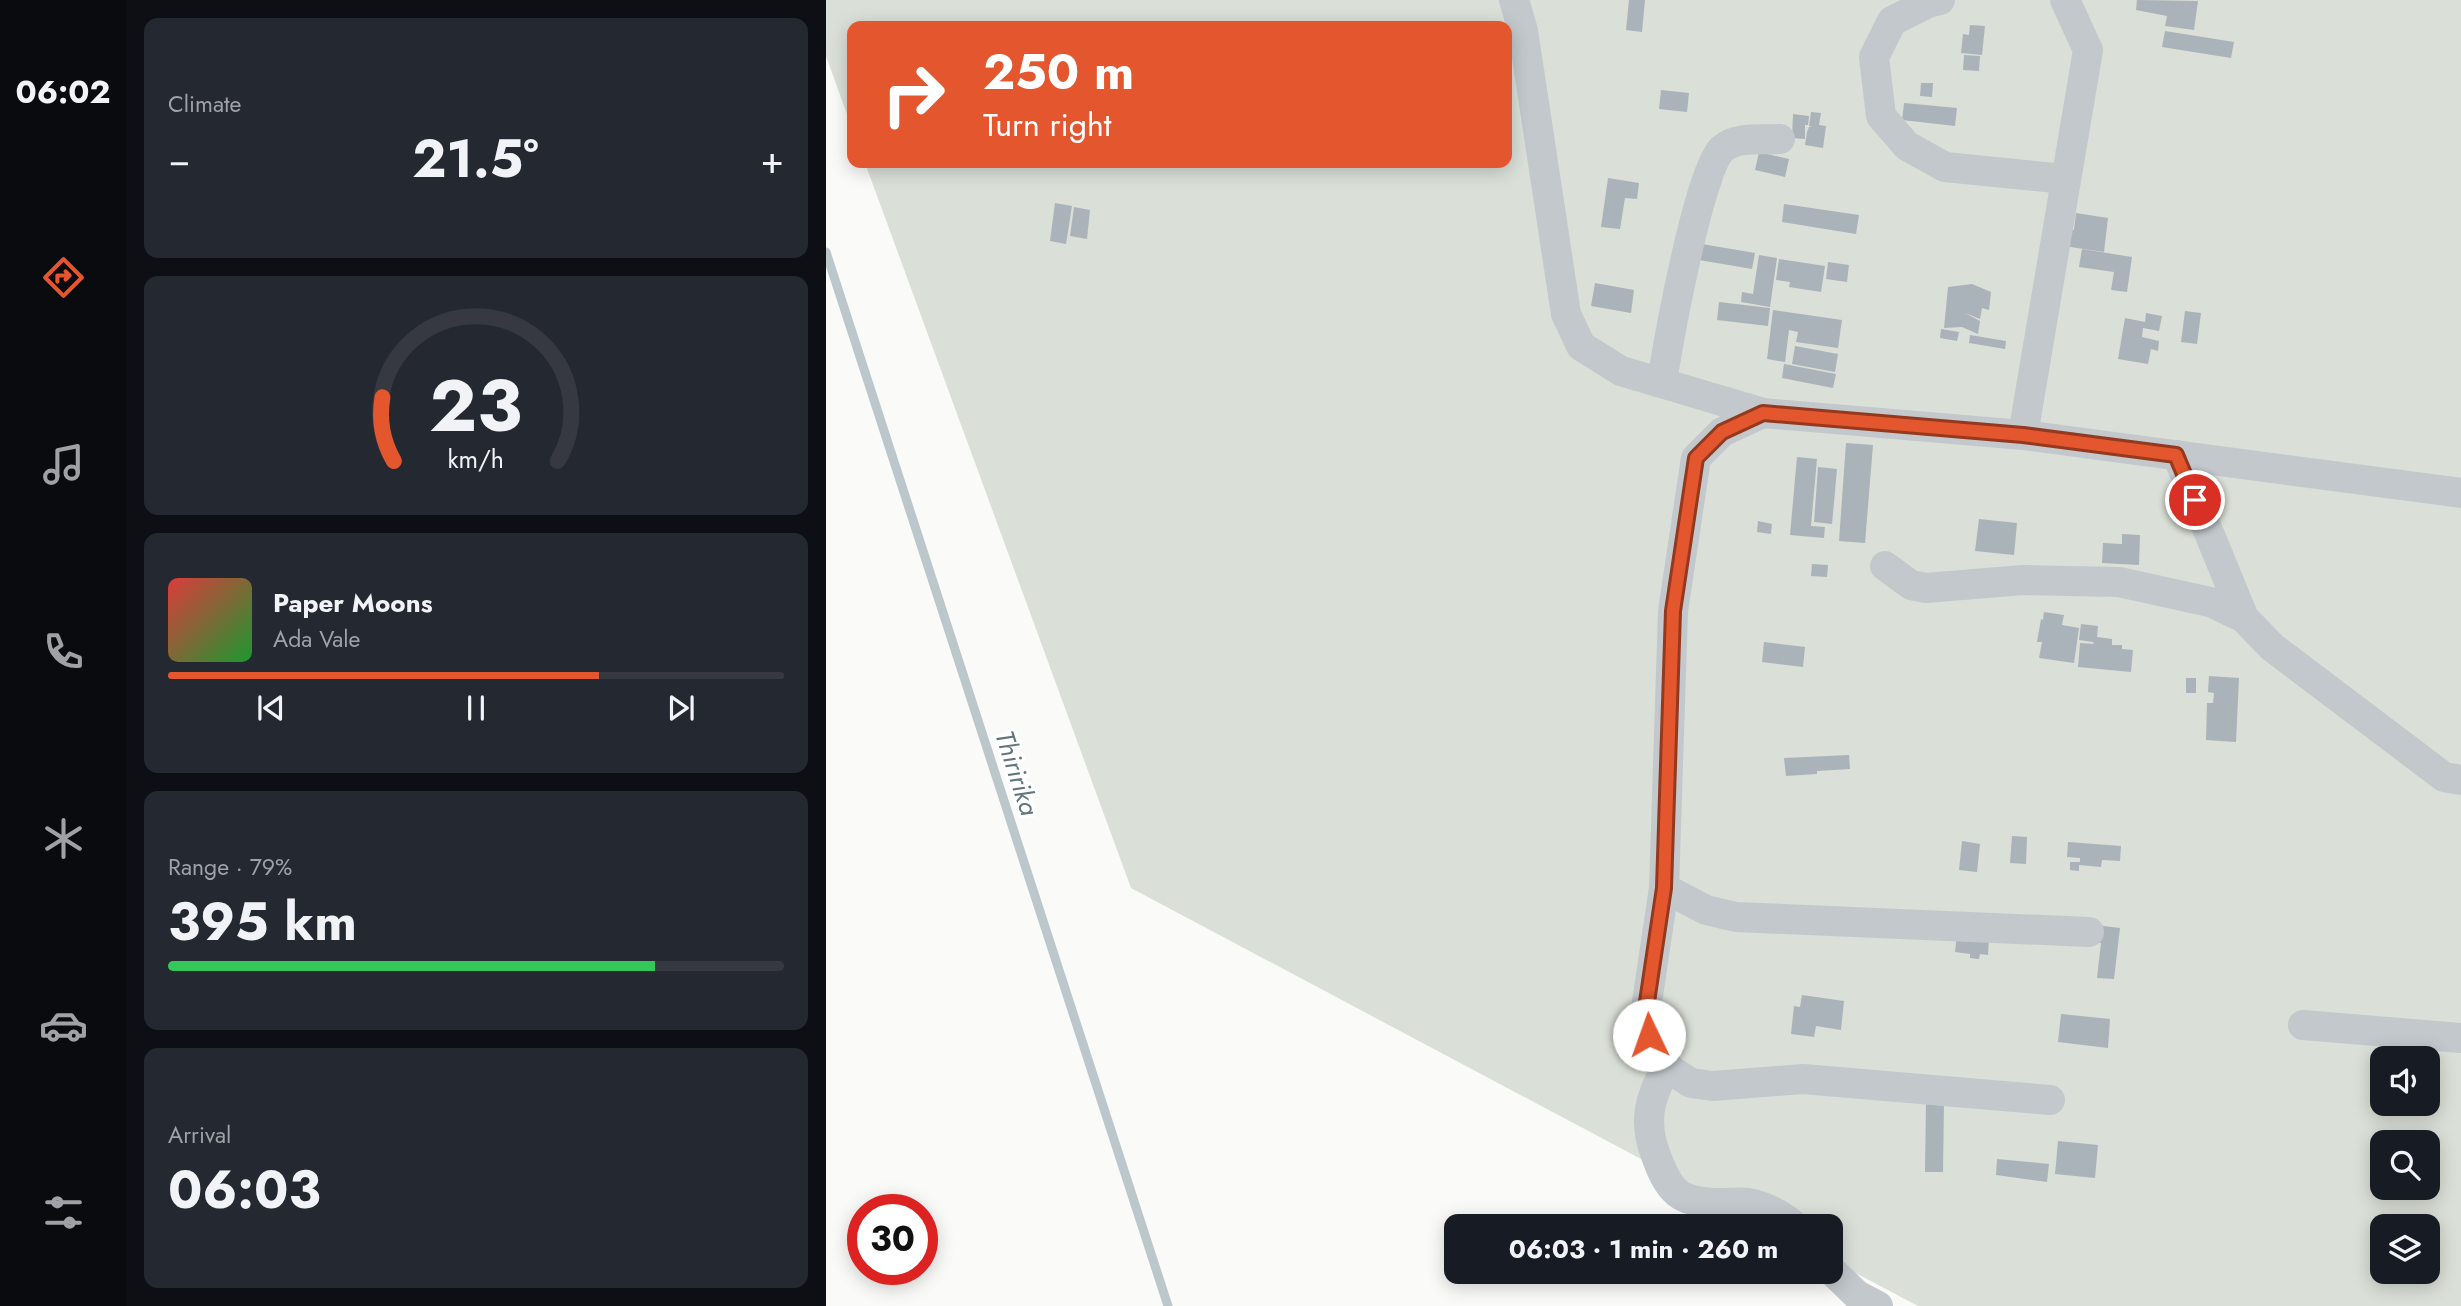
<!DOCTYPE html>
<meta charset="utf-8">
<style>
:root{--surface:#171b24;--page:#242831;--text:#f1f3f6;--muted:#9ea1a6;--line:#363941;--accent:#e4572e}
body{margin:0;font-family:Jost,sans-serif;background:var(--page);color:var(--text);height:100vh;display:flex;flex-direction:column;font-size:26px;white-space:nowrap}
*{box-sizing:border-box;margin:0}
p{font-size:23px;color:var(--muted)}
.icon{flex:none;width:38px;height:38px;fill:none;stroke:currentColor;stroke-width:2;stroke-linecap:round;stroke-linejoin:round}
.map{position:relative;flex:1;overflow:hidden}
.drawer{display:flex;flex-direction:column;gap:18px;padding:18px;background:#0d0f14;width:700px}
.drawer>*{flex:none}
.top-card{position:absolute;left:21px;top:21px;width:665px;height:147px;border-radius:14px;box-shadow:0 4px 18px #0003;background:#e4572e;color:#fff;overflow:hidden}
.tools{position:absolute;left:1544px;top:1046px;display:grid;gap:14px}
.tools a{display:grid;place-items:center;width:70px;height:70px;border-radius:14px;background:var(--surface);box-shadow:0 4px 18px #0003;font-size:35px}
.speed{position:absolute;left:21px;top:1194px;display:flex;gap:14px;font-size:35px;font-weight:700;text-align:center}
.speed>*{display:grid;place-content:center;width:91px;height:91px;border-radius:50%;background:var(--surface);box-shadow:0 4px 18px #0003;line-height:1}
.speed .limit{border:10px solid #d22;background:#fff;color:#111}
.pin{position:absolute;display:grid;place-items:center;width:60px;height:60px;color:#fff;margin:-30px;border:4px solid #fff;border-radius:50%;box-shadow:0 2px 7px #0007}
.me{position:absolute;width:77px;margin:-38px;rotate:357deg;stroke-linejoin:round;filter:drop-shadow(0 0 5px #0008)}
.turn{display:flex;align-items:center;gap:24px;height:147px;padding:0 21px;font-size:32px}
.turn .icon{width:91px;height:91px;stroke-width:2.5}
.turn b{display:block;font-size:49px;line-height:60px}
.big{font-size:52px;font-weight:700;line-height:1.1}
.drawer .tile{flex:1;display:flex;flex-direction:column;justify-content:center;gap:10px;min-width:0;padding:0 24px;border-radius:14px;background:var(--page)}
.drawer .dial{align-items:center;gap:0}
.dial svg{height:182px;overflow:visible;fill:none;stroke:var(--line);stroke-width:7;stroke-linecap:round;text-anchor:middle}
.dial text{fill:var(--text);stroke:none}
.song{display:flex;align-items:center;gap:21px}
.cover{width:84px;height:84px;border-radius:10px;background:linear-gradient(135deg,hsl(0 70% 55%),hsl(130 70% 35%))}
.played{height:7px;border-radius:4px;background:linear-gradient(90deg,var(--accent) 70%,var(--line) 70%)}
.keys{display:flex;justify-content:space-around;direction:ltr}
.heat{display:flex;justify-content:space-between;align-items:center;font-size:38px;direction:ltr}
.charge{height:10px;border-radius:5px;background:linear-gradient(90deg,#34c759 79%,var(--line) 0)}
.trip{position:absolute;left:618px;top:1214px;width:399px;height:70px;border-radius:14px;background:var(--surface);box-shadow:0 4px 18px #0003;font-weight:700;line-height:70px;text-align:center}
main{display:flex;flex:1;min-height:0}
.dock{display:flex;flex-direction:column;width:126px;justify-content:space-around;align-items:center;background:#090b0e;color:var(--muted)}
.dock .icon{width:49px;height:49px}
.dock .selected{color:var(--accent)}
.dock b{font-size:32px;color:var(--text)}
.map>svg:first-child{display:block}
</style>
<main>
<nav class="dock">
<b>06:02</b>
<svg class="icon selected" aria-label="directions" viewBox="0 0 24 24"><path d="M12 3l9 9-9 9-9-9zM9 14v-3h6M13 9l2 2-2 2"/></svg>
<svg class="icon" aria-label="music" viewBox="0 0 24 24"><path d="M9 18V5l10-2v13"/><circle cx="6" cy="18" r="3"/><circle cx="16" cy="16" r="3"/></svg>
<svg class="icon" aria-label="phone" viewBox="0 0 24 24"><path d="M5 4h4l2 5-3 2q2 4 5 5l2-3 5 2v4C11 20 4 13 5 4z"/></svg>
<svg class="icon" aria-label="climate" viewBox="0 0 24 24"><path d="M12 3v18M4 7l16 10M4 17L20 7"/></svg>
<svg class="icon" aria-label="car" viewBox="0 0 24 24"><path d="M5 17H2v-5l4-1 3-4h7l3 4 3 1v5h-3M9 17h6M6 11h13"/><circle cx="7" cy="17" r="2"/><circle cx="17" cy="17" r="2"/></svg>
<svg class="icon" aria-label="filters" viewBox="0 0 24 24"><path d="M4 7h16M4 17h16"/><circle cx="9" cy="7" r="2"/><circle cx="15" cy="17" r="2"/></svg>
</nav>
<section class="drawer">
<div class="tile"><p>Climate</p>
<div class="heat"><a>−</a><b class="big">21.5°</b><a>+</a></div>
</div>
<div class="tile dial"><svg viewBox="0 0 100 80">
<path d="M14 69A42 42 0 1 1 86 69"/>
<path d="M14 69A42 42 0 0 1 9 41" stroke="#e4572e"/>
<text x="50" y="56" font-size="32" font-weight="700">23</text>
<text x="50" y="72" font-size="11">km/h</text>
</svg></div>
<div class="tile">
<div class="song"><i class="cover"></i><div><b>Paper Moons</b><p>Ada Vale</p></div></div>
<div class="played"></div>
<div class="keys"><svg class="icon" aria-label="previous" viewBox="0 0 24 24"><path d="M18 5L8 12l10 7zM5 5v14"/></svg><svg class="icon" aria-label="pause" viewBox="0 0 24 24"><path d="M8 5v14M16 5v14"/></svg><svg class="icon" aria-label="next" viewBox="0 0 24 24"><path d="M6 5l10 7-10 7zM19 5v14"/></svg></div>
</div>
<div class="tile"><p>Range · 79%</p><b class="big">395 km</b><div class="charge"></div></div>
<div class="tile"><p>Arrival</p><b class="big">06:03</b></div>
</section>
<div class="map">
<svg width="1635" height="1306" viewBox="0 0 1635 1306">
<rect width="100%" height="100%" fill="#fafaf8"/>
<path fill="#dadfd7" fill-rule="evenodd" d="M0,0H1635V1306H1092L1005,1260L1004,1227H943L305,888L39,163H681V26H26V128L0,56ZM1556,1059H1601V1104H1556ZM1556,1143H1601V1188H1556ZM1556,1227H1601V1272H1556Z"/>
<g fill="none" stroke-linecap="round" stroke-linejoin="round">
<path stroke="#bbc7cb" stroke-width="9" d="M0,252L342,1306"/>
</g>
<path fill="#aab3b9" d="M803,0H819L816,32L800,30Z
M1311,0L1372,1L1368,30L1339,26L1341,16L1310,10Z
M1144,25L1159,26L1156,55L1135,53L1137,34L1143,35Z
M1339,31L1408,42L1405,58L1336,47Z
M1138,55L1154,56L1153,71L1137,70Z
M1095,83H1107L1106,97L1094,96Z
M835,90L863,93L861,112L833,109Z
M1078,103L1131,108L1129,126L1076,120Z
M985,112L995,113L993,125L1000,126L997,148L979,145L981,132L983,127L986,126H983Z
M967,114L983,116L982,125H979V139L966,138Z
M933,152L963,159L959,177L929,170Z
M782,178L813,183L811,199L799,198L794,229L775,227Z
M229,203L246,206L240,244L224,241Z
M958,204L1033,215L1030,234L956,222Z
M248,207L264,210L261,239L244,236Z
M1250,213L1282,218L1278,252L1231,245L1233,228L1248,230Z
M876,244L929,253L926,269L873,260Z
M1256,249L1306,257L1301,292L1285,290L1288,272L1253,267Z
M933,255L951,258L944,307L915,302L916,292L927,294Z
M953,259L999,266L995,292L963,287L964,282L950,280Z
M1002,262L1023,265L1021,282L1000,279Z
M769,283L808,290L805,313L765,306Z
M1146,284L1165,292L1163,310L1156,308L1154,319L1139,313L1154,321L1152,334L1136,327L1118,328L1122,287Z
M893,302L944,308L942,326L891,320Z
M947,310L1016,320L1012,348L970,342L972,332L963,330L959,362L941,359Z
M1359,311L1375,313L1371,344L1355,342Z
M1320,313L1336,316L1333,331L1317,328L1316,337L1333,341L1332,351L1325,349L1322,364L1292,359L1299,318L1319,322Z
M1115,329L1133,332L1131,341L1114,338Z
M1144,335L1180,341L1179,349L1143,343Z
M969,346L1012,354L1009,372L966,364Z
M958,364L1010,374L1007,388L956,378Z
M1020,443L1047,445L1039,543L1013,541Z
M971,457L991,459L985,526L999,527L998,538L964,535Z
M992,467L1011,469L1006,524L988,522Z
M1153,519L1191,523L1188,555L1149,551Z
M932,521L946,524L945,534L931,532Z
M1296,534L1314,535L1313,565L1276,563L1277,543L1296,544Z
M986,564L1002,565L1001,577L985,576Z
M1218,612L1238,615L1236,625L1253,628L1248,663L1213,658L1216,642H1211L1215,619L1217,620Z
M1255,624L1272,626L1271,637L1286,639V645H1296V649L1307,650L1305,672L1252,667L1254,643L1268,644L1267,642L1253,640Z
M938,642L979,647L977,667L936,662Z
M1383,676L1413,678L1410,742L1380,740L1381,703H1387L1388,693L1382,692Z
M1360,678H1370V693H1360Z
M1023,755L1024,769L991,771V774L960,776L958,758Z
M1186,836L1201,837L1200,864L1184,863Z
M1136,841L1154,844L1151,872L1133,870Z
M1242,842L1295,846L1294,861L1276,860L1275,867L1253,865V871L1244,870V862H1254V858L1241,857Z
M1269,925L1294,928L1288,979L1271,978L1275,943L1267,942Z
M1131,934L1163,937L1162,955L1154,954L1153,959L1144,958V954L1129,952Z
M976,995L1018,1001L1015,1030L990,1026L988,1037L965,1034L968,1006L974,1007Z
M1235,1014L1284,1019L1282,1048L1232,1042Z
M1100,1102H1118L1117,1172H1099Z
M1232,1141L1272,1145L1269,1178L1229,1174Z
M1171,1159L1223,1164L1221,1182L1170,1175Z"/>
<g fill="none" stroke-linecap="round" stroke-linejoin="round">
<path stroke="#c3c8cc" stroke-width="30" d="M688,0L697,31L740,314L755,346L795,371L937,413
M1114,0L1102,3L1066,21L1048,57L1055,116L1081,146L1119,167L1239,179
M836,382C842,343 873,170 896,149C911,136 935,140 954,139
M1197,435L1262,50L1239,0
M1351,455L1418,618L1446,647L1618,777L1635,780
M1059,566L1085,585L1100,588L1197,580L1293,582L1384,602L1418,618
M838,888L880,910L910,917L1263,932
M1477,1025L1635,1038
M841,1066C824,1096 817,1120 829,1153C843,1192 852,1203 895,1203C903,1203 913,1202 922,1203C939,1206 957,1216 970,1227
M1224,1100L977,1079L887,1086L865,1083L845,1070L827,1049L818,1022L838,888L847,611L870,458L896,432L937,413L1197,435L1635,493
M1004,1269L1031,1295L1052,1306"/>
</g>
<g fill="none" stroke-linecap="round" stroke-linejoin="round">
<defs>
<path id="route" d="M823,1035L818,1022L838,888L847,611L870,458L896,432L937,413L1197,435L1350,455L1369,500"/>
</defs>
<use href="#route" stroke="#94391e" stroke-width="18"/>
<use href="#route" stroke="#e4572e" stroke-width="12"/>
</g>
<g text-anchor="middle" stroke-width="7" stroke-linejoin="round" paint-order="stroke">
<g font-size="26" font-style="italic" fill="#60757c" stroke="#fff">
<text transform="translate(191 773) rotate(72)" y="9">Thiririka</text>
</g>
</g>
</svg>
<div class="tools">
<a><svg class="icon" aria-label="sound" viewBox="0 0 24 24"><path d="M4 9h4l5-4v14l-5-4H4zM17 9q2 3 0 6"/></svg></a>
<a><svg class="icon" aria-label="search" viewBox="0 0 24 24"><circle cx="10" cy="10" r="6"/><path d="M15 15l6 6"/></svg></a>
<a><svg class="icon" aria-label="layers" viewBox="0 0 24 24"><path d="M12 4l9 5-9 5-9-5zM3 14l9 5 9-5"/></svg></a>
</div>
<div class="speed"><div class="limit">30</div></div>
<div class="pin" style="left:1369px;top:500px;background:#d93025"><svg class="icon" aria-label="arrive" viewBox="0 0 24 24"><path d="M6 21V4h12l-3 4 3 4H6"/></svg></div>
<svg class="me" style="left:823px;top:1035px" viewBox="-20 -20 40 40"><circle r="19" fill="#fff"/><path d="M0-13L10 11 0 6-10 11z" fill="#e4572e"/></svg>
<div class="trip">06:03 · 1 min · 260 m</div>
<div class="top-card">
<div class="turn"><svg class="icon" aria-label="right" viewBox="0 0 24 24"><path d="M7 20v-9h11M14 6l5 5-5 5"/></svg><div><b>250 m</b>Turn right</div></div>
</div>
</div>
</main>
